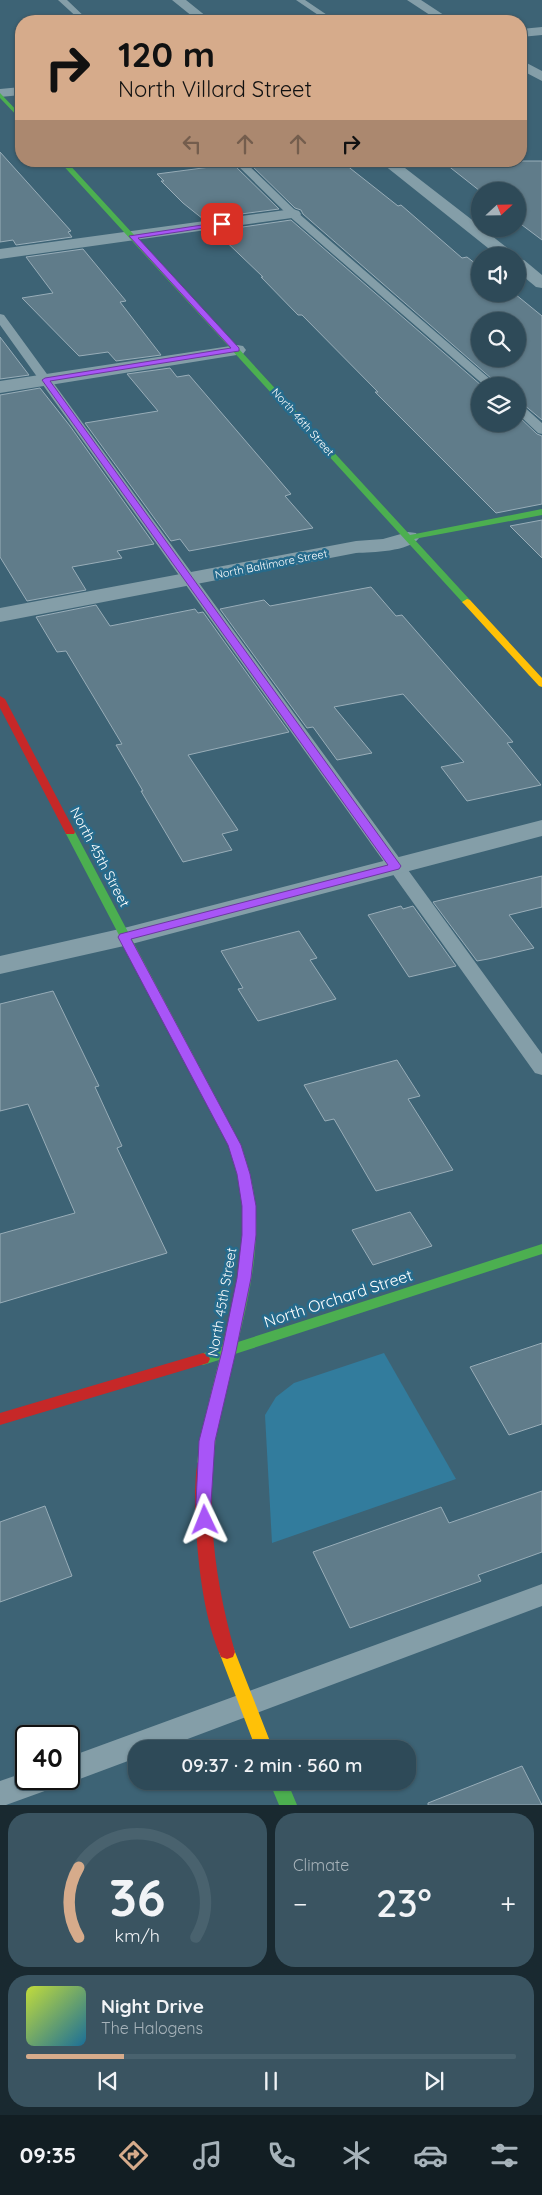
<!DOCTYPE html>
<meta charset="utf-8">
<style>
:root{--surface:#2e4a58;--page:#3a5461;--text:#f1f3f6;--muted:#a7b3ba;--line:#49626e;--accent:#d6ab8b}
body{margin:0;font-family:Quicksand,sans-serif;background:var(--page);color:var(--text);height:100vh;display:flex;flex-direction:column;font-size:19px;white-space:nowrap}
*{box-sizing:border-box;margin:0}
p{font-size:16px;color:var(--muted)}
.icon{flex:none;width:28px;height:28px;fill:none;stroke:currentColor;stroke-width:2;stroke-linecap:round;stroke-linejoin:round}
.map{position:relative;height:1805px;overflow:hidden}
.sheet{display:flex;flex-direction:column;gap:8px;padding:8px;background:#192930;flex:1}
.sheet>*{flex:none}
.banner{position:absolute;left:15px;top:15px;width:512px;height:152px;border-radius:20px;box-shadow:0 1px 4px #0004,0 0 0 1px var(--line);background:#d6ab8b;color:#111;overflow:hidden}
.needle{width:32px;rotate:68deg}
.buttons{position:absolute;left:471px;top:182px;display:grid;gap:10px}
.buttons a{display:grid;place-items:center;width:55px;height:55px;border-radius:50%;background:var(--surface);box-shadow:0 1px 4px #0004,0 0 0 1px var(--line);font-size:25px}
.speed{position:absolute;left:15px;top:1725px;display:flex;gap:10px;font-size:25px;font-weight:700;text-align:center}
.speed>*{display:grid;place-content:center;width:65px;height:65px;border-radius:50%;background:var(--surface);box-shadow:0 1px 4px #0004,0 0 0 1px var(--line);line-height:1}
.speed .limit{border:2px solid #111;border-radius:8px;background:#fff;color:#111}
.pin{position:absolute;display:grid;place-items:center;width:42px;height:42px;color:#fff;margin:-21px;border-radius:10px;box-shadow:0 2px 8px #0006}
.me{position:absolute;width:55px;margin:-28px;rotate:358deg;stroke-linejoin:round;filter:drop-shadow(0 0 4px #0008)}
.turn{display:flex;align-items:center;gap:18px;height:105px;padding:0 20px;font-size:22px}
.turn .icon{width:65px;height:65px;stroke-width:2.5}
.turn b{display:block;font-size:35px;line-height:42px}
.lanes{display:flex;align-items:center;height:48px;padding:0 20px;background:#0003;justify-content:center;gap:25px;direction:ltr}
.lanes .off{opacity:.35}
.big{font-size:38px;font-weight:600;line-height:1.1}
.sheet .widget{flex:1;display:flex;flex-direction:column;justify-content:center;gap:8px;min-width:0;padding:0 18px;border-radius:20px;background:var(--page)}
.sheet .dial{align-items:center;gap:0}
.dial svg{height:130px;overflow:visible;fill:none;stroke:var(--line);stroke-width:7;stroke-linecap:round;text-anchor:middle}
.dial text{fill:var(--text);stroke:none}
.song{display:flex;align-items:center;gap:15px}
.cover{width:60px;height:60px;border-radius:8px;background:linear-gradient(135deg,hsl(70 70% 55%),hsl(200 70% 35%))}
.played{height:5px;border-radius:2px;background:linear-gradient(90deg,var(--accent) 20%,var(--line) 20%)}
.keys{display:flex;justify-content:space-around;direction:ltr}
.heat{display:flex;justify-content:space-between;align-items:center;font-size:28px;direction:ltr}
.sheet .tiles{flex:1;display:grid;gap:8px;grid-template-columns:1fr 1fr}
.widget:last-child{grid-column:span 2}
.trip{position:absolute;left:128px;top:1740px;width:288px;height:50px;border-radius:20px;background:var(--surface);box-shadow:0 1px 4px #0004,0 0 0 1px var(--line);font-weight:600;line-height:50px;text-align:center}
.tabs{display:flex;height:80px;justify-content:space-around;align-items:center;background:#121e23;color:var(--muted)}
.tabs .icon{width:35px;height:35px}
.tabs .selected{color:var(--accent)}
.tabs b{font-size:22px;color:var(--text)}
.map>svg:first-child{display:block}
</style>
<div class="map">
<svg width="542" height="1805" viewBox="0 0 542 1805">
<rect width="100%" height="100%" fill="#3d6375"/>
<path fill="#327c9d" d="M384,1353L456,1479L272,1543L265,1415L276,1397L294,1383Z"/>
<path fill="#607c8a" stroke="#98adb8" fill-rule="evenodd" d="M0,152L71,231L68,232L72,237L16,245L13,240L0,242Z
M341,161L398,206L401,205L462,258L467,257L480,267V294H515L542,316V420L523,404L518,402V386H500L303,214L301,210L295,208L248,162ZM480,321H518V359H480Z
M442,161H542V240L518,222V191H480Z
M233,164L279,209L203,219L183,203L161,181H164L157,174Z
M291,220L482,386H480V424H518V416L537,434L542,436V504L496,513L375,392H378L302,315H298L261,277H263L215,231Z
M83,249L126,301L120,302L161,355L116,361L108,352L79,356L22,298L53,293L26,257Z
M0,337L29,375L0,379Z
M170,368L177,377L189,375L291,494L285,496L313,528L189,551L180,539L171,541L85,423L158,411L127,374Z
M40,388L70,426L154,544L117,551L122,558L72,567L86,590L27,601L0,557V395Z
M542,520V558L510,526Z
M371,587L396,616L402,615L513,742L507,743L541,785L467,801L441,767L464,762L403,694L334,707L372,753L337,760L313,727L307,728L220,609L264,600L270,606Z
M96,605L110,626L195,609L198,613L203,612L289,732L188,755L238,830L222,834L232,850L183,862L141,791H143L116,745L122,744L66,651L57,652L36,617Z
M542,876V907L509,915L534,948L488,959L477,961L433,902Z
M401,906L403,909L413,906L456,966L409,977L368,915Z
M299,931L317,958L310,960L336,999L258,1021L238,989L243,988L221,951Z
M53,991L99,1086L95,1087L122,1146L117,1148L167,1253L0,1303V1234L75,1213L28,1104L0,1111V1004Z
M397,1060L420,1096L408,1099L453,1170L376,1191L334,1119L325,1121L304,1085Z
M410,1212L432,1246L373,1265L352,1230Z
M542,1343V1424L509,1435L470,1367Z
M542,1491V1552L478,1575L481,1581L350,1628L313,1552L441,1507L449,1523Z
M45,1506L72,1576L0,1602V1522Z
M522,1766L542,1805H428V1803Z"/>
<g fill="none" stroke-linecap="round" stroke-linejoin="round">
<path fill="#849ea8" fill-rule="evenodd" d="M58,0H67L89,21H81Z
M296,0H305L336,21H327Z
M233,161H244L297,212L498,386H485L289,216Z
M0,314L4,315L542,1054V1075L535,1073L0,325Z
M518,404L522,405L542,423V434L538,433L518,414Z
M542,1584V1606L161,1749H136V1758L69,1783L59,1779H69V1757Z
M26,1772V1779H56L53,1788L6,1805H0V1781Z"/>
<path fill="#849ea8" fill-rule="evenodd" d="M172,0H186L212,21H198Z
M407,0H421L453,21H439Z
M542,27V35L521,37V29Z
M521,60L542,71V81L521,70Z
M21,87V95L0,97V89Z
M379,161H396L480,226V229H483L514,253L516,256H498Z
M293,209L299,211L301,214L299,217L0,259V249Z
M518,259L524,260L542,275V288L536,287L518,272Z
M237,345L243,346L246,350L243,354L0,393V381Z
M408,532L416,533L419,538C409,552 372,552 356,553L0,622V608L356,541L383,539Z
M542,820V836L124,946L0,974V956L124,928Z"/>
<path fill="#4caf50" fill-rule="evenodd" d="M0,93L21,115V120L0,98Z
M59,161H66L410,535L542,509V515L414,539L470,600V604H464Z
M70,829L75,832L241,1145C247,1163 253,1182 255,1201C260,1248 249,1297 238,1342L542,1244V1254L235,1354L217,1430L213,1462L210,1466L205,1468L200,1466L197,1462L202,1430L219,1360L203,1365L198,1363L196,1359L198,1355L222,1347C234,1300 246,1250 242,1202C240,1182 234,1164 229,1145L65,832Z
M269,1781H287L297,1805H279Z"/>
<path fill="#ffc107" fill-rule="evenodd" d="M467,599L470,600L542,678V687L539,686L464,604L462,602Z
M227,1645L233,1647L235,1652L273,1749H256L219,1652L221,1647Z"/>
<path fill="#c62828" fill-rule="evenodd" d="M0,696L5,699L75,832L74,834H66L65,832L0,708Z
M203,1353L208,1355L210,1359L208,1363L0,1425V1413Z
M205,1456L210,1458L213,1462C208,1527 217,1589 235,1652L233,1657L227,1659L221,1657C201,1613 195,1540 195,1491C196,1481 195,1467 200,1458Z"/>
</g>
<path fill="#a855f7" stroke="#6d37a1" d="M222,222H224V225L138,238L239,348V351L50,381L401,866L399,869L131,939L241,1145L250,1174L256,1206V1235L251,1278L236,1351L215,1441L211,1503L212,1520L210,1524L205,1526L199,1524L196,1503L199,1441L222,1351L237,1278L242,1235V1206L237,1174L228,1145L118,937L120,934L388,865L42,380L45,378L231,348L129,236Z"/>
<g text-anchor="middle" stroke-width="5" stroke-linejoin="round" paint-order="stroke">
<g font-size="11" fill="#fff" stroke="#266b8c">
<text transform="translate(303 422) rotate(48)" y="4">North 46th Street</text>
<text transform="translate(271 564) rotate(-11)" y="4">North Baltimore Street</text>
</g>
<g font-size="14" fill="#fff" stroke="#266b8c">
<text transform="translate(100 857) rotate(62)" y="5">North 45th Street</text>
<text transform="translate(222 1302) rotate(-80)" y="5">North 45th Street</text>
</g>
<g font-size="16" fill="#fff" stroke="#266b8c">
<text transform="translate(338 1298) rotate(-18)" y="6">North Orchard Street</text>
</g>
</g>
</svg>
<div class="buttons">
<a><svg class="needle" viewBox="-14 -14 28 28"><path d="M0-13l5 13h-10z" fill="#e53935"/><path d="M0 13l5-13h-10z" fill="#a7b3ba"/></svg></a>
<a><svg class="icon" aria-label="sound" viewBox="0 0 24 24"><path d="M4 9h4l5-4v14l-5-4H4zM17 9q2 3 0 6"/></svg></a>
<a><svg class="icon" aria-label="search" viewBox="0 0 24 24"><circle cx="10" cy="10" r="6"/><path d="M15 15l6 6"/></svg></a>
<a><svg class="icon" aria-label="layers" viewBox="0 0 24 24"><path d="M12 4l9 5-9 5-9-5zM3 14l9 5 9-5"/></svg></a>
</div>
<div class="speed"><div class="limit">40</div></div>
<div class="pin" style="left:222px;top:224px;background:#d93025"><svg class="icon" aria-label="arrive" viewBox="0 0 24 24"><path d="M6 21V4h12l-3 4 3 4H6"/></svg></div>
<svg class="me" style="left:205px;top:1520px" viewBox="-20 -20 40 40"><path d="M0-17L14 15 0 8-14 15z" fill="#a855f7" stroke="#fff" stroke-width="4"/></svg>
<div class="trip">09:37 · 2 min · 560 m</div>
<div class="banner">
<div class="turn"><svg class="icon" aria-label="right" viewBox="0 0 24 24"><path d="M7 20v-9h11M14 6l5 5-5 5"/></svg><div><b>120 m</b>North Villard Street</div></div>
<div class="lanes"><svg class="icon off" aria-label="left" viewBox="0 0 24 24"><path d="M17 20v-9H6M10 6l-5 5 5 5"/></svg><svg class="icon off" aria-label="ahead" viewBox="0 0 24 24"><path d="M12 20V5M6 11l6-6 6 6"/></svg><svg class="icon off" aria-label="ahead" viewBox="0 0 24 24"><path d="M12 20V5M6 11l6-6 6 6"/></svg><svg class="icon" aria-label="right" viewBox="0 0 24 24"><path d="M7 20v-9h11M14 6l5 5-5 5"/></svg></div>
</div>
</div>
<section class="sheet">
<div class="tiles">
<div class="widget dial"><svg viewBox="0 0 100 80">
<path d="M14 69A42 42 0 1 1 86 69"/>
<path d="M14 69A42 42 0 0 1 14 26" stroke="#d6ab8b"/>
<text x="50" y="56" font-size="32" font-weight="700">36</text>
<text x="50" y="72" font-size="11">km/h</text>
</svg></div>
<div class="widget"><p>Climate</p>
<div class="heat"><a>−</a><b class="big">23°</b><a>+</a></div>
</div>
<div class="widget">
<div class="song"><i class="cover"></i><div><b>Night Drive</b><p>The Halogens</p></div></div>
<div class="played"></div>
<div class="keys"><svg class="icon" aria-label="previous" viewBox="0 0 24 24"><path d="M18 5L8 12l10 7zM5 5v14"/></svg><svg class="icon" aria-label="pause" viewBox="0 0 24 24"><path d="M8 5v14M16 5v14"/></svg><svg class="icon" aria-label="next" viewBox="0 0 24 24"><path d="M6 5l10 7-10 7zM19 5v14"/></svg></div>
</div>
</div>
</section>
<nav class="tabs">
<b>09:35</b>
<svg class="icon selected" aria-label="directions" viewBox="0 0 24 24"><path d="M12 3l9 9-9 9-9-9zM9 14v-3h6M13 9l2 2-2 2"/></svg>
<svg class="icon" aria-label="music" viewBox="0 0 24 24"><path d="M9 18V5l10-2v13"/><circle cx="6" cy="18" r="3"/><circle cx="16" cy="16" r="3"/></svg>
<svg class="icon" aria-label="phone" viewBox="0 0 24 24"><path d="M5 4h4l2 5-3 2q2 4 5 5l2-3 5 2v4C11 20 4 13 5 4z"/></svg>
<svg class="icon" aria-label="climate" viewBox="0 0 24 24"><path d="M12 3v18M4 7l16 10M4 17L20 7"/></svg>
<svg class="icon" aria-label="car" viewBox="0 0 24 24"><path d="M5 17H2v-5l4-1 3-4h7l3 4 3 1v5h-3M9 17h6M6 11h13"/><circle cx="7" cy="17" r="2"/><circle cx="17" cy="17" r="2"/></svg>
<svg class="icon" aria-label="filters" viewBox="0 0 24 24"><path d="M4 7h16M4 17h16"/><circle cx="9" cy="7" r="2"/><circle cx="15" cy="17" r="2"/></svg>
</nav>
